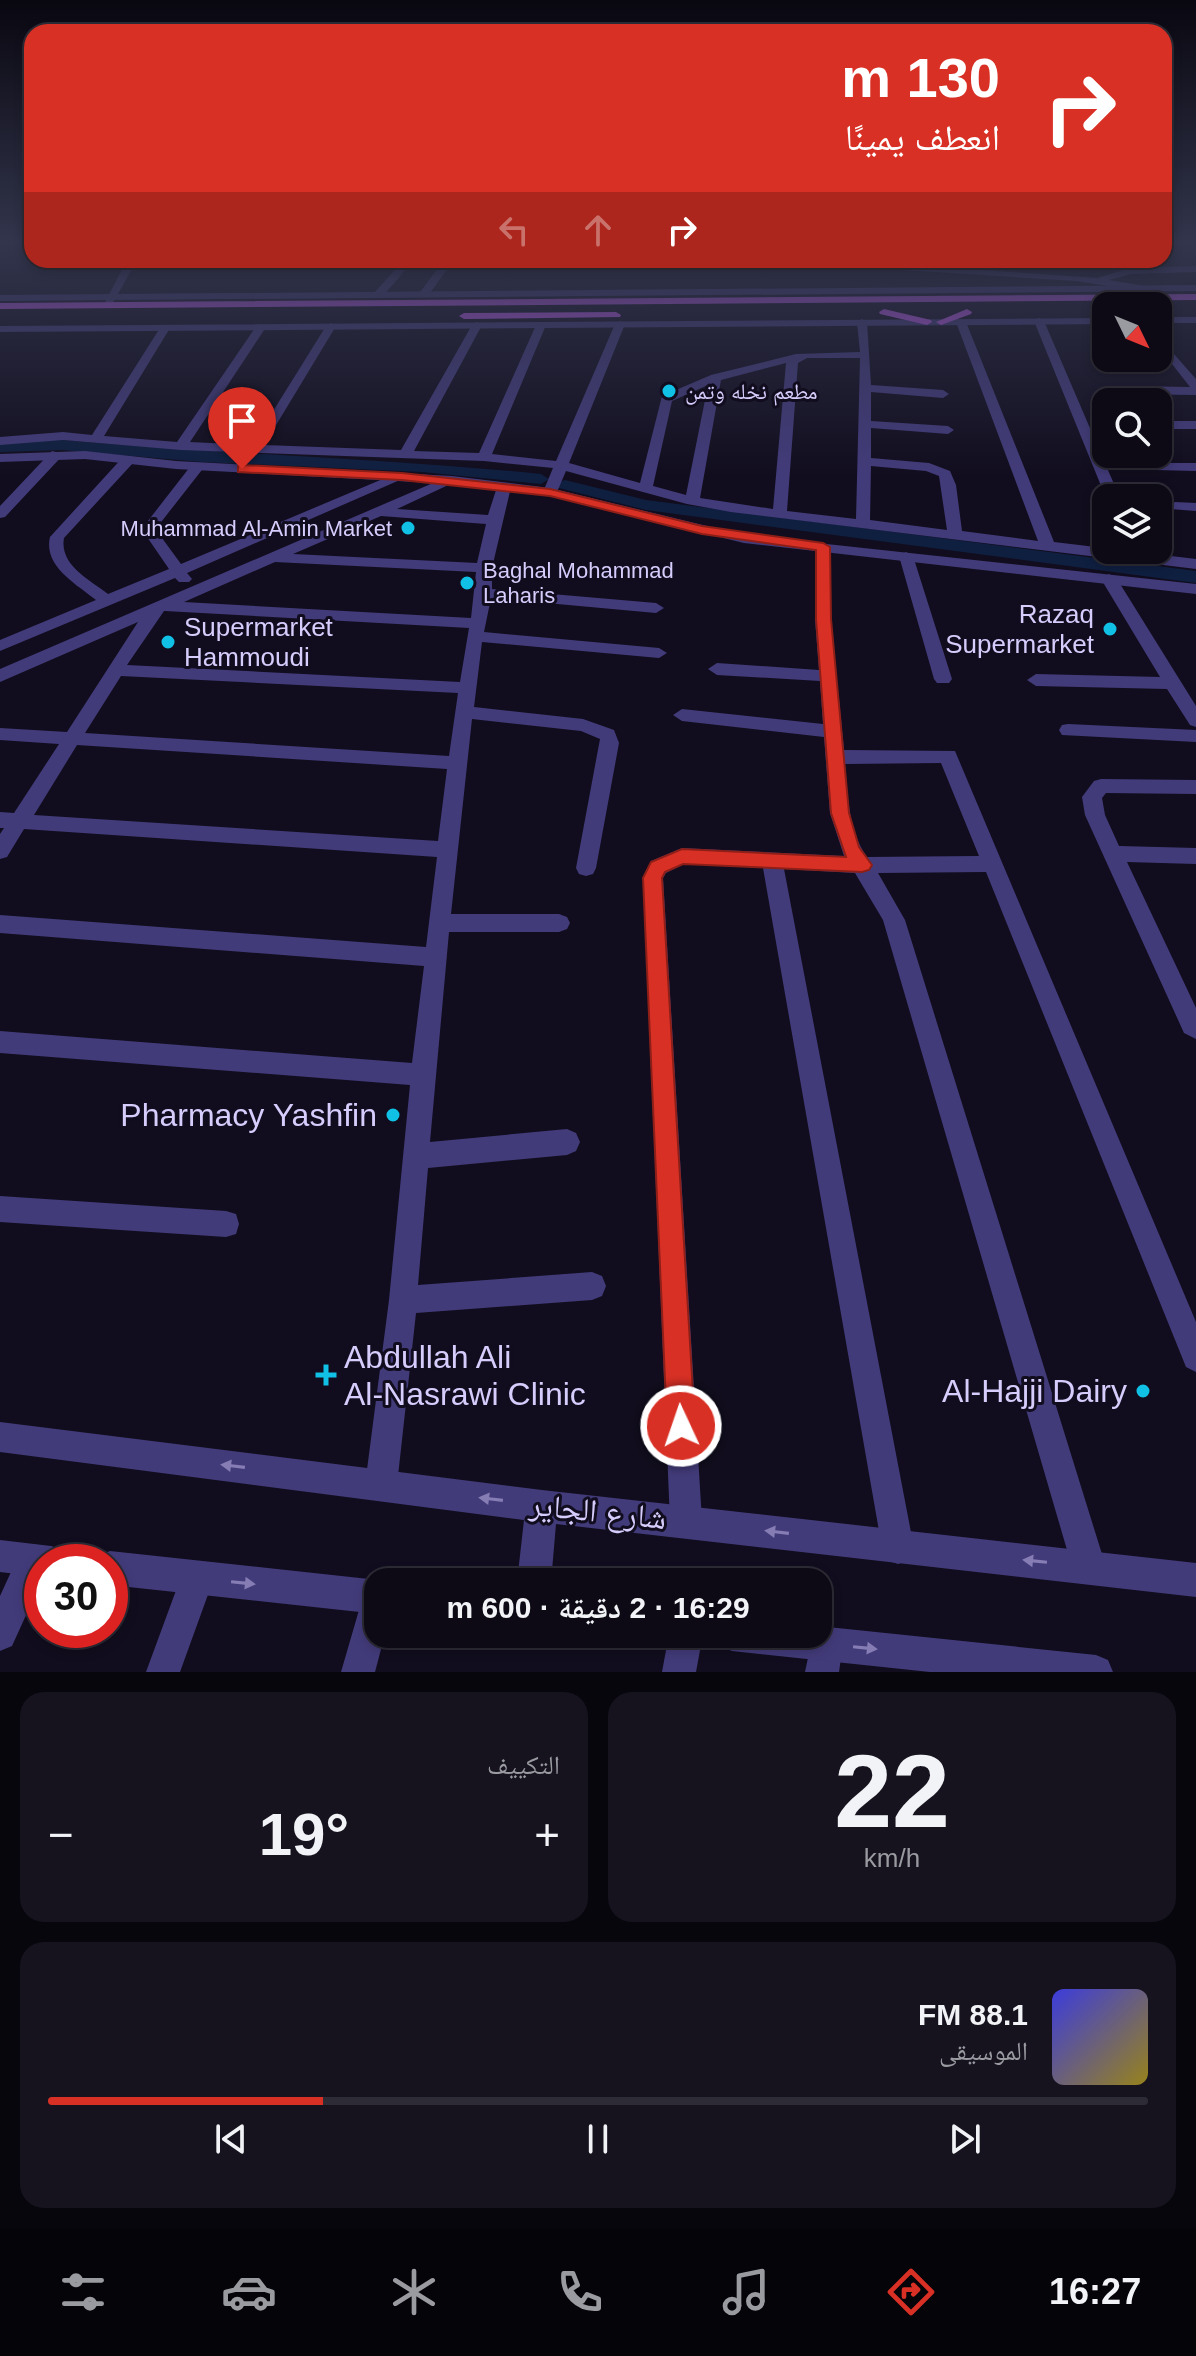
<!DOCTYPE html>
<html lang="ar">
<meta charset="utf-8">
<style>
:root{--surface:#0d0a16;--page:#16131f;--text:#f1f3f6;--muted:#9a9aa1;--line:#2d2b35;--accent:#d93025}
body{margin:0;font-family:Arial,"Noto Naskh Arabic",sans-serif;background:var(--page);color:var(--text);direction:rtl;height:100vh;display:flex;flex-direction:column;font-size:30px;white-space:nowrap}
*{box-sizing:border-box;margin:0}
p{font-size:26px;color:var(--muted)}
.icon{flex:none;width:44px;height:44px;fill:none;stroke:currentColor;stroke-width:2;stroke-linecap:round;stroke-linejoin:round}
.map{position:relative;height:1672px;overflow:hidden;direction:ltr}
.sheet{display:flex;flex-direction:column;gap:20px;padding:20px;background:#07060c;flex:1}
.sheet>*{flex:none}
.hud{position:absolute;left:24px;top:24px;width:1148px;height:244px;border-radius:24px;box-shadow:0 4px 12px #0003,0 0 0 2px var(--line);direction:rtl;background:#d93025;color:#fff;overflow:hidden}
.needle{width:52px;rotate:133deg}
.fabs{position:absolute;left:1092px;top:292px;display:grid;gap:16px}
.fabs a{display:grid;place-items:center;width:80px;height:80px;border-radius:16px;background:var(--surface);box-shadow:0 4px 12px #0003,0 0 0 2px var(--line);font-size:40px}
.speed{position:absolute;left:24px;top:1544px;display:flex;gap:16px;font-size:40px;font-weight:700;text-align:center}
.speed>*{display:grid;place-content:center;width:104px;height:104px;border-radius:50%;background:var(--surface);box-shadow:0 4px 12px #0003,0 0 0 2px var(--line);line-height:1}
.speed .limit{border:12px solid #d22;background:#fff;color:#111}
.pin{position:absolute;display:grid;place-items:center;width:68px;height:68px;color:#fff;margin:-82px -34px;border-radius:50% 50% 50% 0;rotate:-45deg;box-shadow:0 0 8px #0007}
.pin .icon{rotate:45deg}
.me{position:absolute;width:88px;margin:-44px;rotate:357deg;stroke-linejoin:round;filter:drop-shadow(0 0 6px #0008)}
.turn{display:flex;align-items:center;gap:28px;height:168px;padding:0 40px;font-size:36px}
.turn .icon{width:104px;height:104px;stroke-width:2.5}
.turn b{display:block;font-size:56px;line-height:68px}
.lanes{display:flex;align-items:center;height:76px;padding:0 40px;background:#0003;justify-content:center;gap:40px;direction:ltr}
.lanes .off{opacity:.35}
.big{font-size:60px;font-weight:800;line-height:1.1}
.sheet .card{flex:1;display:flex;flex-direction:column;justify-content:center;gap:12px;min-width:0;padding:0 28px;border-radius:24px;background:var(--page)}
.sheet .dial{align-items:center;gap:0}
.dial b{font-size:104px;line-height:1}
.song{display:flex;align-items:center;gap:24px}
.cover{width:96px;height:96px;border-radius:12px;background:linear-gradient(135deg,hsl(240 70% 55%),hsl(50 70% 35%))}
.played{height:8px;border-radius:4px;background:linear-gradient(90deg,var(--accent) 25%,var(--line) 25%)}
.keys{display:flex;justify-content:space-around;direction:ltr}
.heat{display:flex;justify-content:space-between;align-items:center;font-size:44px;direction:ltr}
.sheet .tiles{flex:1;display:grid;gap:20px;grid-template-columns:1fr 1fr}
.card:last-child{grid-column:span 2}
.trip{position:absolute;left:364px;top:1568px;width:468px;height:80px;border-radius:24px;background:var(--surface);box-shadow:0 4px 12px #0003,0 0 0 2px var(--line);font-weight:800;line-height:80px;text-align:center;direction:rtl}
.tab-bar{display:flex;height:128px;justify-content:space-around;align-items:center;background:#050409;color:var(--muted)}
.tab-bar .icon{width:56px;height:56px}
.tab-bar .on{color:var(--accent)}
.tab-bar b{font-size:36px;color:var(--text)}
.map>svg:first-child{display:block}
</style>
<div class="map">
<svg width="1196" height="1672" viewBox="0 0 1196 1672">
<rect width="100%" height="100%" fill="#110d1e"/>
<g fill="none" stroke-linecap="round" stroke-linejoin="round">
<path fill="#0f1f40" fill-rule="evenodd" d="M62,440C222,454 382,458 541,474L549,479L541,484L422,472L202,462L62,450L0,452V442Z
M565,480L646,500L1196,571V583L646,510L559,488L557,485L559,482Z"/>
<path fill="#423b7a" fill-rule="evenodd" d="M127,260H137L110,308H102Z
M404,260H414L382,297H374V293Z
M444,260H454L427,297H419L418,295Z
M788,260H839L1097,278L1131,268L1196,266V272L1131,274L1109,280L1144,286V290L1140,291L1076,281L793,263Z
M1039,318L1044,321L1120,498H1106L1034,321Z
M862,319L867,322L871,385L943,390L949,394L943,398L871,392V421L948,426L954,430L948,434L871,428V458L929,463L950,471L956,485L962,531L1038,541L956,322L961,319L966,322L1054,542L1196,559V569L731,512L687,504L566,471L557,492L550,496L543,492L553,468L484,461L181,450L63,440L0,445V437L63,432L92,435L160,328L165,325L170,328L104,436L177,442L257,325L261,324L266,327L190,442L252,445L326,326L331,323L336,326L264,445L401,450L472,325L477,322L482,325L414,451L479,453L536,325L541,322L546,325L492,454L556,461L615,324L620,321L625,324L569,463L640,483L662,396L711,375L796,354L860,352L857,322ZM807,358H860L856,519L787,511L798,363ZM786,363L773,509L700,498L721,380ZM708,385L686,495L653,486L672,401ZM871,466L926,471L939,476L947,530L870,520Z
M1158,336L1196,379V395L1123,394L1117,390L1123,386L1190,387L1158,346Z
M1158,421H1196V429H1158Z
M52,451L64,454L5,517L0,518V506Z
M128,456L133,457V463L64,538C59,565 90,580 108,594L169,569L145,534L144,526L193,463L205,466L158,526L159,534L181,564L397,473L409,476L187,573L192,579L189,582H179L175,578L0,651V640L96,600C76,584 43,566 50,537L123,457Z
M1161,463H1196V471L1156,470L1154,467Z
M447,477L459,480L397,509L488,515L497,487L509,484L511,487L492,568V589L656,603L664,608L656,613L491,598L484,632L659,648L667,653L659,658L482,642L474,707L583,719L614,730L619,743L596,868L593,874L586,876L579,874L576,868L600,739L581,731L472,719L451,914H559L567,917L570,923L567,929L559,932H449L430,1142L567,1129L576,1133L580,1142L576,1151L567,1155L428,1168L418,1285L592,1272L602,1276L606,1286L602,1296L592,1300L416,1313L397,1485L392,1496L381,1501L370,1496L365,1485L389,1300L410,1085L0,1053V1031L412,1063L424,966L0,933V915L426,947L437,857L24,829L7,857L0,859V834L4,828H0V812L14,813L59,744L0,740V728L67,732L138,622L0,682V669ZM381,516L486,524L477,563L293,554ZM275,562L476,572L471,618L184,602ZM164,611H165L469,628L460,682L127,665ZM121,676L458,693L449,756L85,733ZM77,745L447,769L438,841L34,815Z
M1175,502L1196,503V511L1170,509L1168,506Z
M823,543L830,547L831,619L844,750L955,751L1196,1322V1372L1186,1367L986,872L878,873L905,920L1106,1567L1101,1579L1089,1584L1077,1579L1072,1567L883,920L855,873L784,869L914,1548L910,1560L898,1564L886,1560L882,1548L763,868L684,864L666,873L663,878L702,1521L697,1532L686,1537L675,1532L670,1521L643,878L651,861L682,848L844,856L830,813L824,737L682,721L673,715L682,709L823,724L820,681L717,675L708,669L717,663L819,670L815,619L816,547ZM941,763L979,856L867,857C848,830 848,795 845,764Z
M906,552L913,556L952,679L949,683H937L934,679L899,556Z
M1109,574L1117,579L1196,706V727L1190,725L1167,689L1036,686L1027,680L1036,674L1160,677L1101,579Z
M1068,724L1196,730V742L1062,735L1059,730L1062,725Z
M1101,779L1196,780V794L1106,793L1102,798L1105,815L1119,846L1196,848V864L1127,862L1196,1008V1039L1184,1033L1085,815L1082,797L1094,781Z
M0,1196L226,1211L236,1214L239,1224L236,1234L226,1237L0,1222Z
M34,1544L46,1548L50,1560L42,1562V1580L12,1646L0,1651V1596L22,1548Z
M197,1561L209,1566L214,1578L180,1672H146L185,1566Z
M378,1581V1634H385L375,1672H341L366,1586Z
M826,1627L838,1632L843,1644L839,1672H805L813,1634H818V1630Z
M669,1634H703L696,1672H662Z"/>
<path fill="#423b7a" fill-rule="evenodd" d="M1196,285V291L0,301V295Z
M1158,317H1196V323H1158Z
M1106,318V324L0,332V326Z
M85,451L176,461L452,476L550,488L744,535L1196,584V594L744,543L550,496L452,484L176,469L85,459L0,462V454Z
M0,1422L542,1490L1196,1563V1597L556,1524L551,1582H517L524,1520L0,1452Z
M0,1540L51,1546L63,1550L67,1562H42V1577L0,1572Z
M110,1551L378,1580L382,1582H378V1614L110,1585V1562H96L98,1556Z
M818,1626L1096,1655L1108,1660L1113,1672H930L732,1651L720,1646L715,1634H818Z"/>
<path fill="#c65cf4" fill-rule="evenodd" d="M1196,294V300L0,309V303Z
M884,309L931,320L932,322L927,325L880,314L879,312Z
M967,309L972,312L971,314L941,325L936,322Z
M616,312L621,315L620,317L464,319L459,316L464,313Z"/>
</g>
<defs><path id="oneway-solid" d="M-6-.8H1V-3.2L6.5 0L1 3.2V.8H-6Z" transform="scale(2)"/></defs>
<g fill="#857db4">
<use href="#oneway-solid" transform="translate(233 1466) rotate(-173)"/>
<use href="#oneway-solid" transform="translate(491 1499) rotate(-173)"/>
<use href="#oneway-solid" transform="translate(777 1532) rotate(-173)"/>
<use href="#oneway-solid" transform="translate(1035 1561) rotate(-174)"/>
<use href="#oneway-solid" transform="translate(243 1583) rotate(6)"/>
<use href="#oneway-solid" transform="translate(865 1648) rotate(6)"/>
</g>
<linearGradient id="sky" x2="0" y2="1"><stop stop-color="#090710"/><stop offset="0.51" stop-color="#32354c"/><stop offset="1" stop-color="#32354c" stop-opacity="0"/></linearGradient>
<rect width="1196" height="477" fill="url(#sky)"/>
<path fill="#d93025" stroke="#8d1f18" stroke-width="2" d="M242,465L402,473L550,489L702,526L823,543L830,547L831,619L849,813L859,847L872,865L869,870L862,872L683,864L665,872L662,878L695,1426L691,1436L681,1440L671,1436L667,1426L643,878L651,862L682,849L846,857L831,813L816,619V550L702,534L550,496L402,480L238,472V466Z"/>
<g fill="#10c1e5" stroke="#110d1e" stroke-width="3">
<circle cx="669" cy="391" r="8"/>
<circle cx="408" cy="528" r="8"/>
<circle cx="467" cy="583" r="8"/>
<circle cx="1110" cy="629" r="8"/>
<circle cx="168" cy="642" r="8"/>
<circle cx="393" cy="1115" r="8"/>
<path d="M322 1363h8v8h8v8h-8v8h-8v-8h-8v-8h8z"/>
<circle cx="1143" cy="1391" r="8"/>
</g>
<g text-anchor="middle" stroke-width="6" stroke-linejoin="round" paint-order="stroke">
<g font-size="22" fill="#d6cdfc" stroke="#110d1e" text-anchor="start">
<text x="685" y="399">مطعم نخله وتمن</text>
<text x="392" y="536" text-anchor="end">Muhammad Al-Amin Market</text>
<text x="483" y="578">Baghal Mohammad<tspan x="483" dy="25">Laharis</tspan></text>
</g>
<g font-size="26" fill="#d6cdfc" stroke="#110d1e" text-anchor="end">
<text x="1094" y="623">Razaq<tspan x="1094" dy="30">Supermarket</tspan></text>
<text x="184" y="636" text-anchor="start">Supermarket<tspan x="184" dy="30">Hammoudi</tspan></text>
</g>
<g font-size="32" fill="#d6cdfc" stroke="#110d1e" text-anchor="end">
<text x="377" y="1126">Pharmacy Yashfin</text>
<text x="344" y="1368" text-anchor="start">Abdullah Ali<tspan x="344" dy="37">Al-Nasrawi Clinic</tspan></text>
<text x="1127" y="1402">Al-Hajji Dairy</text>
</g>
<g font-size="32" fill="#d6cdfc" stroke="#110d1e">
<text transform="translate(598 1511) rotate(6)" y="11">شارع الجاير</text>
</g>
</g>
</svg>
<div class="fabs">
<a><svg class="needle" viewBox="-14 -14 28 28"><path d="M0-13l5 13h-10z" fill="#e53935"/><path d="M0 13l5-13h-10z" fill="#9a9aa1"/></svg></a>
<a><svg class="icon" aria-label="search" viewBox="0 0 24 24"><circle cx="10" cy="10" r="6"/><path d="M15 15l6 6"/></svg></a>
<a><svg class="icon" aria-label="layers" viewBox="0 0 24 24"><path d="M12 4l9 5-9 5-9-5zM3 14l9 5 9-5"/></svg></a>
</div>
<div class="speed"><div class="limit">30</div></div>
<div class="pin" style="left:242px;top:469px;background:#d93025"><svg class="icon" aria-label="arrive" viewBox="0 0 24 24"><path d="M6 21V4h12l-3 4 3 4H6"/></svg></div>
<svg class="me" style="left:681px;top:1426px" viewBox="-20 -20 40 40"><circle r="17" fill="#d93025" stroke="#fff" stroke-width="3"/><path d="M0-11L8 9 0 5-8 9z" fill="#fff"/></svg>
<div class="trip">16:29 · 2 دقيقة · 600 m</div>
<div class="hud">
<div class="turn"><svg class="icon" aria-label="right" viewBox="0 0 24 24"><path d="M7 20v-9h11M14 6l5 5-5 5"/></svg><div><b>130 m</b>انعطف يمينًا</div></div>
<div class="lanes"><svg class="icon off" aria-label="left" viewBox="0 0 24 24"><path d="M17 20v-9H6M10 6l-5 5 5 5"/></svg><svg class="icon off" aria-label="ahead" viewBox="0 0 24 24"><path d="M12 20V5M6 11l6-6 6 6"/></svg><svg class="icon" aria-label="right" viewBox="0 0 24 24"><path d="M7 20v-9h11M14 6l5 5-5 5"/></svg></div>
</div>
</div>
<section class="sheet">
<div class="tiles">
<div class="card dial"><b>22</b><p>km/h</p></div>
<div class="card"><p>التكييف</p>
<div class="heat"><a>−</a><b class="big">19°</b><a>+</a></div>
</div>
<div class="card">
<div class="song"><i class="cover"></i><div><b>88.1 FM</b><p>الموسيقى</p></div></div>
<div class="played"></div>
<div class="keys"><svg class="icon" aria-label="previous" viewBox="0 0 24 24"><path d="M18 5L8 12l10 7zM5 5v14"/></svg><svg class="icon" aria-label="pause" viewBox="0 0 24 24"><path d="M8 5v14M16 5v14"/></svg><svg class="icon" aria-label="next" viewBox="0 0 24 24"><path d="M6 5l10 7-10 7zM19 5v14"/></svg></div>
</div>
</div>
</section>
<nav class="tab-bar">
<b>16:27</b>
<svg class="icon on" aria-label="directions" viewBox="0 0 24 24"><path d="M12 3l9 9-9 9-9-9zM9 14v-3h6M13 9l2 2-2 2"/></svg>
<svg class="icon" aria-label="music" viewBox="0 0 24 24"><path d="M9 18V5l10-2v13"/><circle cx="6" cy="18" r="3"/><circle cx="16" cy="16" r="3"/></svg>
<svg class="icon" aria-label="phone" viewBox="0 0 24 24"><path d="M5 4h4l2 5-3 2q2 4 5 5l2-3 5 2v4C11 20 4 13 5 4z"/></svg>
<svg class="icon" aria-label="climate" viewBox="0 0 24 24"><path d="M12 3v18M4 7l16 10M4 17L20 7"/></svg>
<svg class="icon" aria-label="car" viewBox="0 0 24 24"><path d="M5 17H2v-5l4-1 3-4h7l3 4 3 1v5h-3M9 17h6M6 11h13"/><circle cx="7" cy="17" r="2"/><circle cx="17" cy="17" r="2"/></svg>
<svg class="icon" aria-label="filters" viewBox="0 0 24 24"><path d="M4 7h16M4 17h16"/><circle cx="9" cy="7" r="2"/><circle cx="15" cy="17" r="2"/></svg>
</nav>
